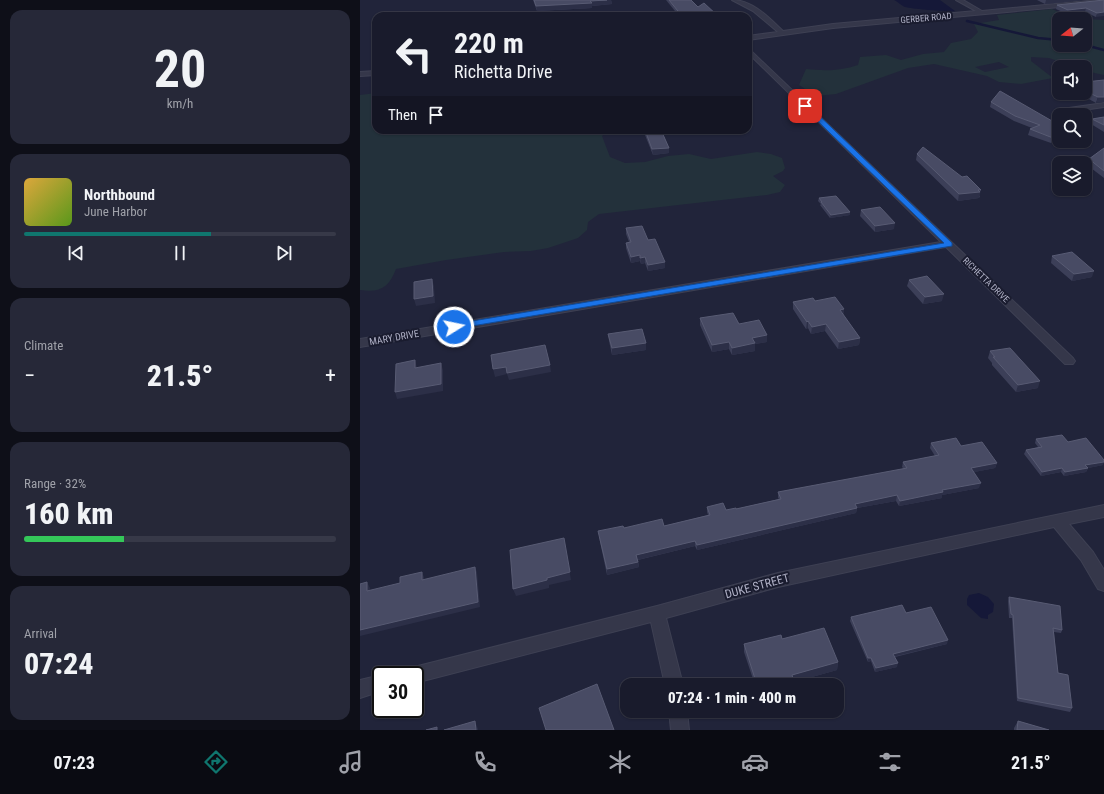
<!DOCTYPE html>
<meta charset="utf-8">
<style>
:root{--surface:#191b2c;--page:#262838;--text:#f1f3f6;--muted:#9fa1a9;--line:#373948;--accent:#0f766e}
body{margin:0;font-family:"Roboto Condensed",sans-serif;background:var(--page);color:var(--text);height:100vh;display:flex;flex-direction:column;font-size:15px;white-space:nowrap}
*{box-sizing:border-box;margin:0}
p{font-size:13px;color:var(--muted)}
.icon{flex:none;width:22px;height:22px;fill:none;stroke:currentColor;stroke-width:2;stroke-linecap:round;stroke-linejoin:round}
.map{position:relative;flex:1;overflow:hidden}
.side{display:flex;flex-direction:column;gap:10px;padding:10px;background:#0e0f18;width:360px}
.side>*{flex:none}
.top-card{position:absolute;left:12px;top:12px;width:380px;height:122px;border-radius:12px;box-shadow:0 1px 3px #0004,0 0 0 1px var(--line);background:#191b2c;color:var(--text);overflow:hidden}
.needle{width:26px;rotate:253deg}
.fabs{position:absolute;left:692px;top:12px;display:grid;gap:8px}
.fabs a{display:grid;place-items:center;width:40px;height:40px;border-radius:8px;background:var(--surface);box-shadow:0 1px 3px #0004,0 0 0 1px var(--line);font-size:20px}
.speed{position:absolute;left:12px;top:666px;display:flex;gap:8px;font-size:20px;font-weight:700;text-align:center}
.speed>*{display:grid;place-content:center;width:52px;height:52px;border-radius:50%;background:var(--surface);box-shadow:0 1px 3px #0004,0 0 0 1px var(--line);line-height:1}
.speed .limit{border:2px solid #111;border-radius:6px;background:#fff;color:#111}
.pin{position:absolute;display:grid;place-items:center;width:34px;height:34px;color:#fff;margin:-17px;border-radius:8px;box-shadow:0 2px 6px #0006}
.me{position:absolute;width:44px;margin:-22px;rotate:80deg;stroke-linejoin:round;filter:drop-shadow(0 0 3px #0008)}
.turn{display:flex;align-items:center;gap:14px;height:84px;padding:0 16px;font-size:18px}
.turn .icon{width:52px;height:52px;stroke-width:2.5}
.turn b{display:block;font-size:28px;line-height:34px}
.then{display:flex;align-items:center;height:38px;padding:0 16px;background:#0003;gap:8px;font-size:15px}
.big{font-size:30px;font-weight:800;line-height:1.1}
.side .tile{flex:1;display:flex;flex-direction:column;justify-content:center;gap:6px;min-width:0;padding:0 14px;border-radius:12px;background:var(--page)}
.side .dial{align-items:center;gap:0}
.dial b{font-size:52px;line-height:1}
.song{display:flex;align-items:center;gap:12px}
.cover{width:48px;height:48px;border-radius:6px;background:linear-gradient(135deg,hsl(40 70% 55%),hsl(90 70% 35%))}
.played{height:4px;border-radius:2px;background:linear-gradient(90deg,var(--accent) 60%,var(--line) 60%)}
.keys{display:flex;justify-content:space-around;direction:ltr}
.heat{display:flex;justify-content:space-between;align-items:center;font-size:22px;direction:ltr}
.charge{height:6px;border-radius:3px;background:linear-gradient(90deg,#34c759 32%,var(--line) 0)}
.trip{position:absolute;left:260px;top:678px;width:224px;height:40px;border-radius:12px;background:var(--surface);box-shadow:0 1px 3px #0004,0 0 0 1px var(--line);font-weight:800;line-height:40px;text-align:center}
.dock{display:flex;height:64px;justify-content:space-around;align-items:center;background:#0a0b12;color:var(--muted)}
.dock .icon{width:28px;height:28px}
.dock .selected{color:var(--accent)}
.dock b{font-size:18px;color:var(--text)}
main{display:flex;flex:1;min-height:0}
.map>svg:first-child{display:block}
</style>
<main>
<section class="side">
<div class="tile dial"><b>20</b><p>km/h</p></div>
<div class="tile">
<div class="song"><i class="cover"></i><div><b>Northbound</b><p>June Harbor</p></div></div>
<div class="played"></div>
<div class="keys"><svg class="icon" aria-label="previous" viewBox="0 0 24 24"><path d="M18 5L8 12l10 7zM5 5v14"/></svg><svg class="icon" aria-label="pause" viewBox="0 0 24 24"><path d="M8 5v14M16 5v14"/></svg><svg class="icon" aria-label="next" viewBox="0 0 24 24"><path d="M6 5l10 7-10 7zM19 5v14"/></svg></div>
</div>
<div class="tile"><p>Climate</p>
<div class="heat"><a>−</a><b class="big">21.5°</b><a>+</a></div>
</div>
<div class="tile"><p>Range · 32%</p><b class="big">160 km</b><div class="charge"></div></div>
<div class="tile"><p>Arrival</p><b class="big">07:24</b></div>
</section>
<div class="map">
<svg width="744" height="730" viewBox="0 0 744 730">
<rect width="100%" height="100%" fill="#21243a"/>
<path fill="#23313b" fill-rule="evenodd" d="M692,9L709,17L725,19H699V45H725V19L744,20V75L725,71V67H715L689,58L671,57V61L693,78L661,84L639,82L627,76L574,64L548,68L476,94L456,96L439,85L446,69C465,71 480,71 498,65L500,57L526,55L541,60L563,54L584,52L591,43L611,39L618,32L614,24L639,20L637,15ZM639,62L649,67L625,72L615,67Z
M16,93V130H249L242,136L250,157L265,163L285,162L308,156L329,154L351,159L397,152L411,154L422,158L425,168L423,171L413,176L425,185L420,192L407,195L239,214L228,222L227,230L218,238L188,248L171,251L144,252L86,260L36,269C29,287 21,293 0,290V95Z"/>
<path fill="#151838" d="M534,0H580L595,11C587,12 553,9 545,7C542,6 538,2 534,0Z
M619,593L628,597L634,604L633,612L628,615V619L621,618L607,605V599L609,595Z"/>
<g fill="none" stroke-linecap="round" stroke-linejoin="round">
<path stroke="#151838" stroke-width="2.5" d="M607,21L678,38L699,40
M725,45L744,50"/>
<defs>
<path id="minor" d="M372,0C393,0 409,18 423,31L473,24L616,11L596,0H603L622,11L738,0H744V3L473,28L388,40V36L418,32L393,11Z
M388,48L713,358L715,361L713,364H705L586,247L0,347V339L581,242L388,53Z
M16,71V75L0,76V72Z
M744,103V107L702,113L698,111L702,109Z
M744,505V517L709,524L733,552L744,570V591L738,589L721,560L694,527L418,587L306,618L323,685H305L291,622L55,683V675H45L48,669L54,667L297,606L418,573Z
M21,675V691L0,698V680Z
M309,711H327L329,730H311Z"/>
</defs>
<use href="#minor" stroke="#3e4053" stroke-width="2"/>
<use href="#minor" fill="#35374a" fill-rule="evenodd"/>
</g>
<path fill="#3c3f58" d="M173,0H251L252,4L232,6V8L177,11Z
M306,0H331L338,7L358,16H319Z
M677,0H722L685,4Z
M744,0L736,17L725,12L707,14L696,9L697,5Z
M744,80L736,103L718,93H725V82Z
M631,102L699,125L691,143L668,135L670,129L672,128L654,121L630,107Z
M744,117V132L731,124L732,119Z
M283,130H301L309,148V153L293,155Z
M744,148V178L727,165L729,159Z
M557,154L620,196L619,198L598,201L556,160Z
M459,198L490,212V215L470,218L460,205L461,204L458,201Z
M501,210L534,229L515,232L500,216Z
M266,228L288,240L305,262V268L288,271L285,263L281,264L280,261L271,263L266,248V243L269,242L266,234Z
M692,256L732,277L712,281L691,263Z
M549,280L582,301L563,304L547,286Z
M455,301L484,316L500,338L499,345L478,349L465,331L451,334L448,328L446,329L433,309V302Z
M340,318L379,324L407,342L395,344V351L372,355L369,349L352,352L340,325Z
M248,334L286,343V350L252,355L249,341Z
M630,351L678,388L656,392L632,365V363L628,358Z
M676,439L708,442L743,465L728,468L726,472L704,476L701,472L681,476L664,454L666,450L678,447L675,443Z
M571,443L601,446L637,463L635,468L614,472L619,488L582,495V498L539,506L536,501L497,508L496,513L337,550L335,546L278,560L279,567L247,575L239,537L264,528L304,526L348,515L347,512V507L366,510L376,509L419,499L418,498V492L544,469L542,467L543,462L575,456L570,448Z
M649,597L702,630L701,633L694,632L698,673L712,708L710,712L657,701L652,618H649L648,601Z
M546,613L587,644L535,657L537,667L515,672L511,661L508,662L490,621L491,617Z
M422,639L478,662L477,670L434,682L433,685H395L384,652V644Z
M658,721L689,730H654V728Z"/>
<path fill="#2c2f47" d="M247,0H251L252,4L232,6V8L177,11L176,6Z
M686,0H722L685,4Z
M726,8L725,12L707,14L708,10Z
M744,12V16L736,17L737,13Z
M738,97H744V102L736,103Z
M699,135V140L691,143L693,138Z
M309,148V153L293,155L292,149Z
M621,190L619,198L598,201L599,194Z
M490,212V215L470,218L471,215Z
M535,223L534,229L515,232V226Z
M280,255V261L271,263V257Z
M285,257V263L281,264L280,258Z
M305,262V268L288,271V265Z
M734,271L732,277L712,281L714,274Z
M72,279L74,286L75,303L56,306L54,299Z
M584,294L582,301L563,304L565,297Z
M484,309V316L480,310Z
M448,321V328L446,329L447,322Z
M466,324L465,331L451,334L452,327Z
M407,335V342L395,344V351L372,355V348L392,338Z
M500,338L499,345L478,349L479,342Z
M369,342V349L352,352V345Z
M286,343V350L252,355V348Z
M55,360L57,368H55Z
M81,363L83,370V391L37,399L35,392Z
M190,365L191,372L149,380L147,374L135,377L133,369L146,367Z
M680,381L678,388L656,392L658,385Z
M744,462L743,465L724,469L725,465Z
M637,463L635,468L610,473L611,468Z
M702,468L701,472L681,476L682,472Z
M728,468L726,472L704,476L705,472Z
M621,483L619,488L582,495V498L539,506L540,501L582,490Z
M537,495L536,501L497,508L496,513L337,550V545L495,504Z
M204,538L211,580L189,585V588L156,596L153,589L187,578Z
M335,541V546L277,560L276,555Z
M278,562L279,567L247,575V569Z
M115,567L117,572L120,607L0,636V630Z
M62,572L64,577V585L62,580Z
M7,582L10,588L9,596L7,591Z
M588,640L587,644L532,657L533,654Z
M508,658H511V661L508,662Z
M478,662L477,670L434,682L433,685H419L432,675Z
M538,663L537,667L515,672L516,668Z
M115,721L118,729V730H116Z"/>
<path fill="#484b64" stroke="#585b73" d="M174,0H247L230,1L232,3L176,6Z
M309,0H331L338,7L344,3L358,16H322Z
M744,0V12L737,13L726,8L708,10L697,5Z
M744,80V97H738L725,91V82Z
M640,91L699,125V135L693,138L670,129L680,125L655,116L631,102Z
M744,117V125L732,119Z
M285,130H301L309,148L292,149Z
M563,147L602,177L607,176L621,190H618L620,192L599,194L557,154Z
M744,148V171L729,159Z
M476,196L490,212L471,215L461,202H462L459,198Z
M520,207L535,223L515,226L501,210Z
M282,226L288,240L295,239L305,262L288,265L285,257L280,258V255L271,257L266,243L271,242L266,228Z
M712,252L734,271L714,274L692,256Z
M567,276L584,294L565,297L549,280Z
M72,279L73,296L54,299V282Z
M475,297L484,309L480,310L500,338L479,342L466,324L452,327L448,321L447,322L433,302L453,298L455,301Z
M373,313L379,324L399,320L407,335L392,338L395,343L372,348L369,342L352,345L340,318Z
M282,329L286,343L252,348L248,334Z
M185,345L190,365L147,373L146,367L133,369L131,355Z
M650,348L680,381L658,385L633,357H635L630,351Z
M55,360V368L81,363V384L35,392L36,364Z
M702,435L708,442L726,438L744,460V462L725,465L728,468L705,472L702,468L682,472L666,450L682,447L676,439Z
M596,438L601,446L622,442L637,463L611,468L621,483L582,490L583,492L540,501L537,495L495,504L497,508L337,545L335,541L276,555L278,562L247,569L238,531L263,526L264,528L302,519L304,526L350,515L347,507L363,503L366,510L376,508V509L421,499L418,492L547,468L543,462L579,455L571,443Z
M204,538L210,572L187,578V580L153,589L150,550Z
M115,567L118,602L0,630V584L7,582V591L40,583V577L62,572V580Z
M649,597L700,606L702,630L693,628L698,673L708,675L712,708L658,698L653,615L651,614Z
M542,605L546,613L571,607L588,640L533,654L538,663L516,668L511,658H508L491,617Z
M464,628L478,662L432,675L434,681L419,685H397L384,644L421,635L422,639Z
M237,684L254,730H186L179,708Z
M115,721L116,730H84Z
M658,721L689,730H657Z
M77,727V730H66Z"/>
<path fill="#1a73e8" stroke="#114b97" d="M443,104H447L592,243V246L94,329L90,327L94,324L584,243L443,107Z"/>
<g text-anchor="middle" stroke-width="4" stroke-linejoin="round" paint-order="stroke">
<g font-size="9" fill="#b0b1c6" stroke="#1a1c2f">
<text transform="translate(566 18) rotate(-5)" y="3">GERBER ROAD</text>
<text transform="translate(626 280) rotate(44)" y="3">RICHETTA DRIVE</text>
</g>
<g font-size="10" fill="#b0b1c6" stroke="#1a1c2f">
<text transform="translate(34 337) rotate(-10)" y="4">MARY DRIVE</text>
</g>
<g font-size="12" fill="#b0b1c6" stroke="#1a1c2f">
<text transform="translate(397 586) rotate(-15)" y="4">DUKE STREET</text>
</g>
</g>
</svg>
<div class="fabs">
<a><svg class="needle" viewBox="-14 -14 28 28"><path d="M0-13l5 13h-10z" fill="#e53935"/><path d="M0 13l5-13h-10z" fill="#9fa1a9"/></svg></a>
<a><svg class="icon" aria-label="sound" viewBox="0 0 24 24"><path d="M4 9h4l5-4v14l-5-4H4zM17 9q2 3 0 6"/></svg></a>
<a><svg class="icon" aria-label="search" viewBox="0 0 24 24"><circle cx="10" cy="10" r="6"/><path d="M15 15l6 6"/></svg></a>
<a><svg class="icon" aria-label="layers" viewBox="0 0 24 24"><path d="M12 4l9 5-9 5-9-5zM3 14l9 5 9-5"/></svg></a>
</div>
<div class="speed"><div class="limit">30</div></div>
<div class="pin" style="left:445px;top:106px;background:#d93025"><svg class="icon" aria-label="arrive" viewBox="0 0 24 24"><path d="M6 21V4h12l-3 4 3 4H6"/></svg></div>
<svg class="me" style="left:94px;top:327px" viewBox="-20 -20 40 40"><circle r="17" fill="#1a73e8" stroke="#fff" stroke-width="3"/><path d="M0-11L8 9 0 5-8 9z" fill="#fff"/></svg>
<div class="trip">07:24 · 1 min · 400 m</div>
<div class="top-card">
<div class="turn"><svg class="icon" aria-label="left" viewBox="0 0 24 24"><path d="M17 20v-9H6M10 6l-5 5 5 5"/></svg><div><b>220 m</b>Richetta Drive</div></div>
<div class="then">Then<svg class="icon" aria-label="arrive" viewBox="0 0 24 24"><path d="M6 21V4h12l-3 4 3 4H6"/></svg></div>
</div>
</div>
</main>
<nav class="dock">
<b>07:23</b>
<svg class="icon selected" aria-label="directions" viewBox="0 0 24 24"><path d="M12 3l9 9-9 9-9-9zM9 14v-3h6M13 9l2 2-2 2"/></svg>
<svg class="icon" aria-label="music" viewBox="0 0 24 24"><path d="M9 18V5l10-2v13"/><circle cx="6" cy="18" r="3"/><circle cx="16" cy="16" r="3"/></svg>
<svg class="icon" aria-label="phone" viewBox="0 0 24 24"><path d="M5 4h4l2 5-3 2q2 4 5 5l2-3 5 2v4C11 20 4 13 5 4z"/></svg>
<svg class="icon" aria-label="climate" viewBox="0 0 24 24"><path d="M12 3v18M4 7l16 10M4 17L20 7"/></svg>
<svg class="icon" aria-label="car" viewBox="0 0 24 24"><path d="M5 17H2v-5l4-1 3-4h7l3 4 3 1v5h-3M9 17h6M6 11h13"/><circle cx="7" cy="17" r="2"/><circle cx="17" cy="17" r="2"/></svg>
<svg class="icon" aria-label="filters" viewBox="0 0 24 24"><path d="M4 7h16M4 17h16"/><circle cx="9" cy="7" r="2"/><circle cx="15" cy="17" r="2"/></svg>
<b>21.5°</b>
</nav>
